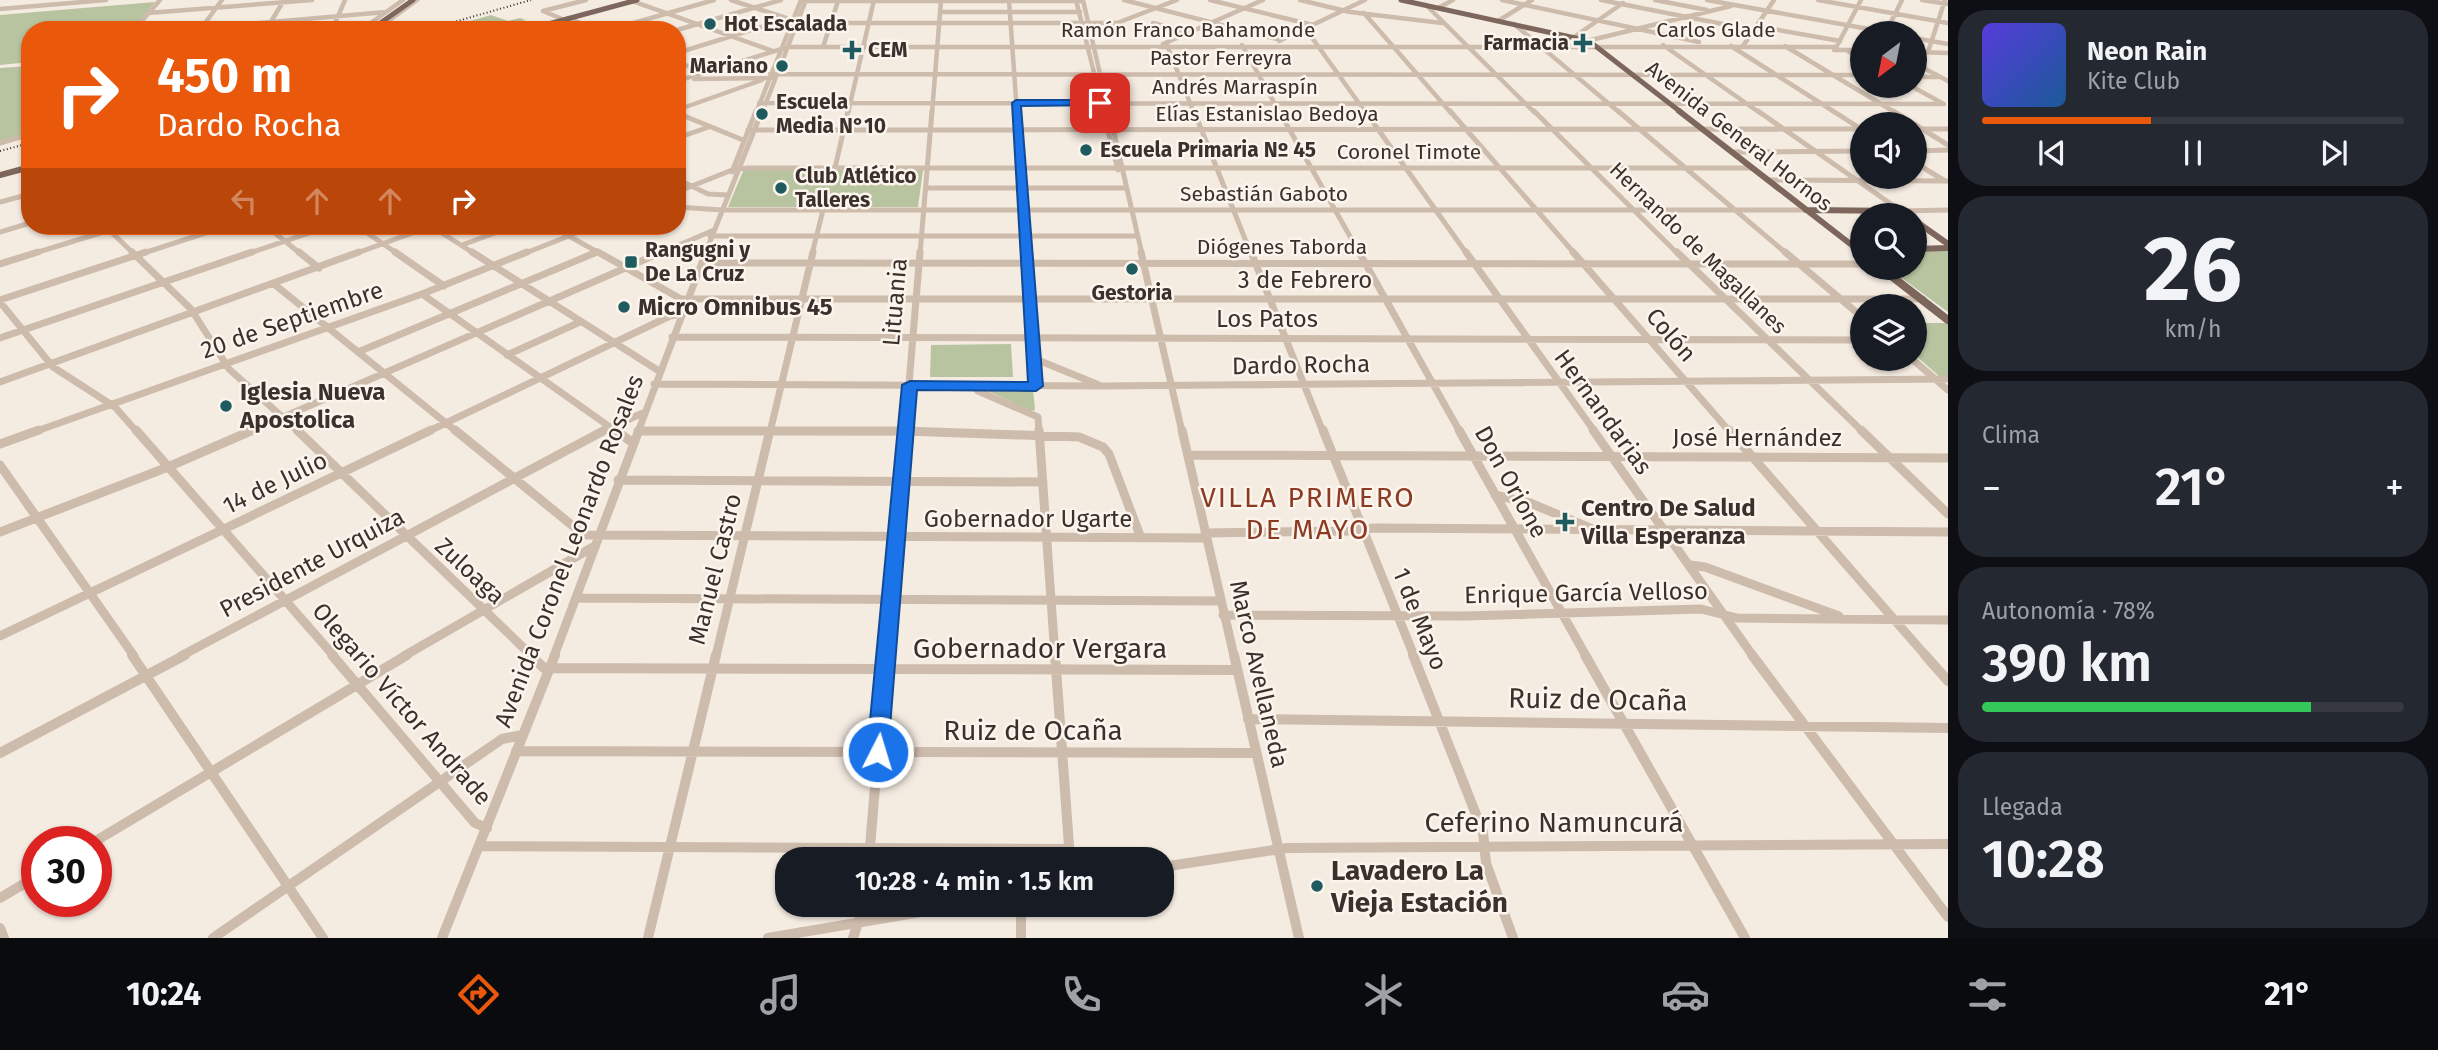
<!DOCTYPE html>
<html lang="es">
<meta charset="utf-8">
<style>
:root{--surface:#171b24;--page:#242831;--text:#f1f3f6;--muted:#9ea1a6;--line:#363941;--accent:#ea580c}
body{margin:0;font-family:"Fira Sans",sans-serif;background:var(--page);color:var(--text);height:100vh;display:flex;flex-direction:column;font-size:26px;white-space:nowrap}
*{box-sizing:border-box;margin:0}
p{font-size:23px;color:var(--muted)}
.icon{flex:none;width:38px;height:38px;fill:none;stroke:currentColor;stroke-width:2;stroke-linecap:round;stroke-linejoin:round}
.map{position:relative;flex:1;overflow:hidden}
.drawer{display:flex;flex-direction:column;gap:10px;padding:10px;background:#0d0f14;width:490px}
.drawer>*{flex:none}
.hud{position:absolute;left:21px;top:21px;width:665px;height:214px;border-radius:28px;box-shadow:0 2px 5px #0004;background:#ea580c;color:#fff;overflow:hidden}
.needle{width:46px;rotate:212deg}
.buttons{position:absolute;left:1850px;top:21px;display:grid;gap:14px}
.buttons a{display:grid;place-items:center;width:77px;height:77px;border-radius:50%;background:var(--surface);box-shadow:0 2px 5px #0004;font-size:35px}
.speed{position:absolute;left:21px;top:826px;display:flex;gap:14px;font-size:35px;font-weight:700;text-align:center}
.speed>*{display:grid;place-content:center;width:91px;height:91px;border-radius:50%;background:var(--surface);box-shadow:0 2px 5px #0004;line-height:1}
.speed .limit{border:10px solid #d22;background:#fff;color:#111}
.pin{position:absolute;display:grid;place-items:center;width:60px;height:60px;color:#fff;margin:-30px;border-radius:14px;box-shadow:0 4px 10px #0006}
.me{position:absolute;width:77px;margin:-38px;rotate:5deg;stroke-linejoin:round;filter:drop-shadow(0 0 5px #0008)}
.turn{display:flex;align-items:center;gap:24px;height:147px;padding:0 21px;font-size:32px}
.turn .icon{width:91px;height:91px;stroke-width:2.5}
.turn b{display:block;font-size:49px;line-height:60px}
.lanes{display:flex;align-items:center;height:66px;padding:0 21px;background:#0003;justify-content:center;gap:35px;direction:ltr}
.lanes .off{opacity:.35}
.big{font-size:52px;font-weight:600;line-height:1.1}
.drawer .widget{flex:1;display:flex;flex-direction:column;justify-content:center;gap:10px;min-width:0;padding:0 24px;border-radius:28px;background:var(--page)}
.drawer .dial{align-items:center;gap:0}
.dial b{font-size:91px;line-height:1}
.song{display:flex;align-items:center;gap:21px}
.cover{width:84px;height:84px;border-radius:10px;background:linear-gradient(135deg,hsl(250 70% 55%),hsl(210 70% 35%))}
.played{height:7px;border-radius:4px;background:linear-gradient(90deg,var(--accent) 40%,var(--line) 40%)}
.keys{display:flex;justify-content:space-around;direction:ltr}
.heat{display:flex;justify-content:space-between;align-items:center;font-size:38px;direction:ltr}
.charge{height:10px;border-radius:5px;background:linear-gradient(90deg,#34c759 78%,var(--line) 0)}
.trip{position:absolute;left:775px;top:847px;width:399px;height:70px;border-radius:28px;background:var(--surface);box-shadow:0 2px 5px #0004;font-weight:600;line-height:70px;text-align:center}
.dock{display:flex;height:112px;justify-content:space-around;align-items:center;background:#090b0e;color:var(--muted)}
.dock .icon{width:49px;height:49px}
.dock .selected{color:var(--accent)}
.dock b{font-size:32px;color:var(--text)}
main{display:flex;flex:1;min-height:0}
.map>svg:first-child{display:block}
</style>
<main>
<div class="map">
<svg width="1948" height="938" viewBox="0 0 1948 938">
<rect width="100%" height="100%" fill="#f4ebe1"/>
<path fill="#b8c4a0" d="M155,2L132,30H30V62L0,65V15Z
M491,15L508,21L520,18L526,20L488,30H439Z
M30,66V132L0,141V68Z
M744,169L923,170L918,207H728Z
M1915,251H1948V312L1888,268H1914Z
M1914,323H1948V376H1939L1915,355Z
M1011,344L1013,377H930L931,345Z
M984,389H1033L1035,410L1031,411Z"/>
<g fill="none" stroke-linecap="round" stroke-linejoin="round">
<path stroke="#cdbbac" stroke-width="4.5" d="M731,0L786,18
M1009,0L1017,113
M1076,0L1104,113
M1083,0L1109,113
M1124,0L1281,40
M1210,0L1313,25
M1300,0L1350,12L1442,23
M1502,0L1699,42
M1601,0L1753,30
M1655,0L1707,10
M1707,0L1891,33
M1818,0L1948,23
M1922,0L1948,4
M632,1L773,51
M803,1H1083
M1426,5L1535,113
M1438,8L1453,0
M0,9L106,0
M940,12H1080
M148,13L312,0
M1364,13L1451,113
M568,18L597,30
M567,21L543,11L586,0
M1498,21L1532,0
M791,23H1117L1177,0
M1153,23L1189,33
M1514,24L1620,113
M501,26L510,30
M1756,26L1840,41
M1305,28L1366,113
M134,30L160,0
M181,30L386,12
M200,30L222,0
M266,30L284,0
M332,30L345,0
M361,30L403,0
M376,30L417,0
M609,30L714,0
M677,30L781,0
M1886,32L1902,0
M1574,37L1623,3
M1914,38L1948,44
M1279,41L1365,0
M1587,41L1731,6
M1163,44L1263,0
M1838,44L1861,0
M1167,45L1194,113
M1242,45L1280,113
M1663,45L1760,113
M1731,46L1836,113
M1743,46L1774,0
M1785,46L1896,113
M823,47L838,1
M1834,50H1862
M1848,51L1862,59
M1914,52L1948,53
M1928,52L1945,0
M677,53L787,19
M677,62L704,72
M1914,63L1948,81
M770,74L1862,75
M1914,77H1938
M694,79L772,78
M677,81L788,47H1837
M1911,86L1942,103
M759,103L1944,104
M677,110L762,80
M756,113L801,0
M762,113L806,0
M848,113L874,0
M932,113L941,0"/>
<path stroke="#cdbbac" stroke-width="5" d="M1017,111L1027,254
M1103,111L1118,170
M1109,111L1142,254
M1194,111L1251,254
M1279,111L1360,254
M1365,111L1467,254
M1450,111L1575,254
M1534,111L1678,254
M1618,111L1787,254
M1758,111L1901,211L1948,210
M1833,111L1861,129
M1893,111L1914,124
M677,113L743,140
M1914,124L1948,145
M1923,129H1948
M748,130L1862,129
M677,138L709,127
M0,143L30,134
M1914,151L1948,150
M1731,152L1862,151
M1914,162L1945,181
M835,168L848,111
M732,172L756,111
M677,179L708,194L728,195
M1767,180L1948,181
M927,188H1125
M677,192L732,170L748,168H1751
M0,202L30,194
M677,207L722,210H1806
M105,226L134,254
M266,226L301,254
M357,226L398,254
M431,226L475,254
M551,226L601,254
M0,232L30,223
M710,236H1136
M462,245L514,226
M32,254L123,226
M141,254L227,226
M247,254L330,226
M354,254L432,226
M523,254L594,226
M593,254L598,252
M658,254L714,230
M705,254L762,111
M812,254L823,210
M920,254L932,111"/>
<path stroke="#cdbbac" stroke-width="7" d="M132,252L191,309L229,369L299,432
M299,252L319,268
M395,252L444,286
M472,252L659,371
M598,252L681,299H1923
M1027,252L1036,386
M1141,252L1182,432
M1251,252L1323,432
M1359,252L1460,432
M1466,252L1595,432
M1573,252L1730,432
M1677,252L1863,432
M1785,252L1862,317
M702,263L1862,264
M0,264L38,252
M274,284L457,432
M422,294L617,432
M0,300L146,252
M0,302L53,367L115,407L137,432
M672,337L1862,340
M0,338L252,252
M358,352L597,252
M507,355L580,322
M1033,358L1099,385
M1912,359L1948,390
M0,382L359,252
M654,384L1101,386L1948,379
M974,386L978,391L1038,417L1039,432
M638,431L935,432
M34,432L422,294L527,252
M249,432L662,252
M427,432L670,316L682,314
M601,432L645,412
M638,432L706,252
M770,432L813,252
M905,432L920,252"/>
<path stroke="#cdbbac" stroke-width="9" d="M136,430L334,656
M297,430L532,656
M455,430L584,535L1206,538
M615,430L633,443
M1039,430L1055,656
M1182,430L1234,656
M1323,430L1414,656
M1459,430L1586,656
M1593,430L1753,656
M1729,430L1926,656
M1861,430L1948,514
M638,431H905L1079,437L1103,447L1109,454L1141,538
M0,444L39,430
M1188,455L1948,458
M0,465L134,656
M618,480L1043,482
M1495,495L1530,503L1595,530
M0,532L168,467L253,430
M1205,533L1350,531L1374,528L1948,532
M1690,565L1705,567L1839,616
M576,598L1220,601
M1223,615L1466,616L1701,609L1737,618L1948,620
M0,636L431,430
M181,656L605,430
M404,656L593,547
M554,656L639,430
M716,656L770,430
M886,656L905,430"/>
<path stroke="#cdbbac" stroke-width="10" d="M132,655L323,938
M332,655L475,823L487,828
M530,655L544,668L1236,670
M1055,655L1070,859
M1234,655L1299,938
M1413,655L1483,832L1486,863L1513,938
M1585,655L1745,938
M1752,655L1948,917
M1925,655L1948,681
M1248,719L1948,728
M516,751L1256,753
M0,753L185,655
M94,842L407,655
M479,846L1069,849
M869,859L886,655
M1162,867L1287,848L1948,844
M0,898L37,876
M1021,905V938
M0,928L4,938
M213,938L502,739L522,735
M442,938L555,655
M648,938L716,655
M768,938L962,905
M853,938L864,905"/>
<path stroke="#7d675c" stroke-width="5" d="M1401,0L1589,41L1682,113
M526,30L637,0"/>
<path stroke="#7d675c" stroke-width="6" d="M1679,111L1862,253
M0,175L30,167
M1806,210L1901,211L1907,215
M1914,220L1948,244
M1914,249L1948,248"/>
<path stroke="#7d675c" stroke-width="8" d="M1881,268L1948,320"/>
<path stroke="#3b302b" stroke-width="2" stroke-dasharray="1 2.5" stroke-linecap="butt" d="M426,30L531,0
M0,151L30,143"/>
<path stroke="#7d675c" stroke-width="5" d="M388,30L379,24L413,0"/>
</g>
<path fill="#1a73e8" stroke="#114b97" stroke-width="2" d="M1100,100L1104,101V105L1021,106L1043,386L1036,391L917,390L888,752L885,759L878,761L870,759L867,752L902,385L910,381L1028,382L1012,103L1016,100Z"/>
<g fill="#1f5a5e" stroke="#fbf5ee" stroke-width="2.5">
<circle cx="710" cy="24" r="7"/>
<path d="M1579.5 32.5h7v7h7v7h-7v7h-7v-7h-7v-7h7z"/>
<path d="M848.5 39.5h7v7h7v7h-7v7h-7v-7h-7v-7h7z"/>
<circle cx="782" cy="66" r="7"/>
<circle cx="762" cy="114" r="7"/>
<circle cx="1086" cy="150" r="7"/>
<circle cx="781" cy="188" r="7"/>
<rect x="624" y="255" width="14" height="14" rx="3.5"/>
<circle cx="1132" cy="269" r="7"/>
<circle cx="624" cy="307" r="7"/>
<circle cx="226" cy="406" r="7"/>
<path d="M1561.5 511.5h7v7h7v7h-7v7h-7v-7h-7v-7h7z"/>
<circle cx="1317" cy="886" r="7"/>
</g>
<g text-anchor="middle" stroke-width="5" stroke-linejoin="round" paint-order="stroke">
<g font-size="21" font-weight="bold" fill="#3b302b" stroke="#fbf5ee" text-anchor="start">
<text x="724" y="31">Hot Escalada</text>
<text x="1569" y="50" text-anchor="end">Farmacia</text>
<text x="868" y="57">CEM</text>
<text x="768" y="73" text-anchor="end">Mariano</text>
<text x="776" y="109">Escuela<tspan x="776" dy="24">Media N°10</tspan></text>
<text x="1100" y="157">Escuela Primaria Nº 45</text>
<text x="795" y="183">Club Atlético<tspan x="795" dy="24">Talleres</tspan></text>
<text x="645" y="257">Rangugni y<tspan x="645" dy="24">De La Cruz</tspan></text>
<text x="1132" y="300" text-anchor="middle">Gestoria</text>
</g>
<g font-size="21" fill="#3b302b" stroke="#fbf5ee">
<text x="1188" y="37">Ramón Franco Bahamonde</text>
<text x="1716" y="37">Carlos Glade</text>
<text x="1221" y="65">Pastor Ferreyra</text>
<text x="1235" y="94">Andrés Marraspín</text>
<text x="1267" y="121">Elías Estanislao Bedoya</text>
<text transform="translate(1739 136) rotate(38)" y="7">Avenida General Hornos</text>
<text x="1409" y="159">Coronel Timote</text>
<text x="1264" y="201">Sebastián Gaboto</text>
<text x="1282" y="254">Diógenes Taborda</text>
<text transform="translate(1698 248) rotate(44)" y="7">Hernando de Magallanes</text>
</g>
<g font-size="24" fill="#3b302b" stroke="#fbf5ee">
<text x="1305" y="288">3 de Febrero</text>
<text transform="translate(895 302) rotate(-85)" y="8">Lituania</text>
<text x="1267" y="327">Los Patos</text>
<text transform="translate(292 320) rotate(-19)" y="8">20 de Septiembre</text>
<text transform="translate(1671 335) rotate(49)" y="8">Colón</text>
<text transform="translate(1301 365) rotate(-1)" y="8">Dardo Rocha</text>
<text transform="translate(1603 412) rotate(54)" y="8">Hernandarias</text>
<text x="1757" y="446">José Hernández</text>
<text transform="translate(1511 482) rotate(61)" y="8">Don Orione</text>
<text transform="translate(275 483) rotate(-26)" y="8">14 de Julio</text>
<text x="1028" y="527">Gobernador Ugarte</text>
<text transform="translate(569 551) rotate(-69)" y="8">Avenida Coronel Leonardo Rosales</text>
<text transform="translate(312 563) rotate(-28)" y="8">Presidente Urquiza</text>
<text transform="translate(715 569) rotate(-76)" y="8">Manuel Castro</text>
<text transform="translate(470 571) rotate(43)" y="8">Zuloaga</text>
<text transform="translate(1586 593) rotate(-1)" y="8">Enrique García Velloso</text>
<text transform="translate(1420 619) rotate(68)" y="8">1 de Mayo</text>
<text transform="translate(1259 674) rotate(77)" y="8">Marco Avellaneda</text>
<text transform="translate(402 704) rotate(49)" y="8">Olegario Víctor Andrade</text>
</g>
<g font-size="24" font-weight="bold" fill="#3b302b" stroke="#fbf5ee" text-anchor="start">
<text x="638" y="315">Micro Omnibus 45</text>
<text x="240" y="400">Iglesia Nueva<tspan x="240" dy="28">Apostolica</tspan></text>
<text x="1581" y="516">Centro De Salud<tspan x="1581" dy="28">Villa Esperanza</tspan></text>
</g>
<g font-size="28" letter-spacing="2" fill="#8c3b22" stroke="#fbf5ee">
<text x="1308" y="507">VILLA PRIMERO<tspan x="1308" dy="32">DE MAYO</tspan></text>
</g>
<g font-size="28" fill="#3b302b" stroke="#fbf5ee">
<text x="1040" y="658">Gobernador Vergara</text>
<text transform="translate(1598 699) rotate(1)" y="10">Ruiz de Ocaña</text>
<text x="1033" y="740">Ruiz de Ocaña</text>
<text x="1554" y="832">Ceferino Namuncurá</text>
</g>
<g font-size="28" font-weight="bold" fill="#3b302b" stroke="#fbf5ee" text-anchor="start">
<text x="1331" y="880">Lavadero La<tspan x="1331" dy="32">Vieja Estación</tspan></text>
</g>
</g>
</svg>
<div class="buttons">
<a><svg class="needle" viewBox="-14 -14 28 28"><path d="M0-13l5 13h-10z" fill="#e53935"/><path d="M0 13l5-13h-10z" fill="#9ea1a6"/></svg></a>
<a><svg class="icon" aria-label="sound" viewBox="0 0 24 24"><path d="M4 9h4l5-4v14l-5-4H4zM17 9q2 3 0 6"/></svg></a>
<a><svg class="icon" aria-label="search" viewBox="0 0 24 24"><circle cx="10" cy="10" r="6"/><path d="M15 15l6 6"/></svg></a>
<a><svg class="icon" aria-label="layers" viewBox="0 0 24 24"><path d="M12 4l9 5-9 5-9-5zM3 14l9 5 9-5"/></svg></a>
</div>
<div class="speed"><div class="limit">30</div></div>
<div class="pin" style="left:1100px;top:103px;background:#d93025"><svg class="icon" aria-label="arrive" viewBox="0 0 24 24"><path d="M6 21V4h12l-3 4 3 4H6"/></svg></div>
<svg class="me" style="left:878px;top:752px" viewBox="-20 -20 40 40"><circle r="17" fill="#1a73e8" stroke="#fff" stroke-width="3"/><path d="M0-11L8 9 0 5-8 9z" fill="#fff"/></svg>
<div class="trip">10:28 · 4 min · 1.5 km</div>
<div class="hud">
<div class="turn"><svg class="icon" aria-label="right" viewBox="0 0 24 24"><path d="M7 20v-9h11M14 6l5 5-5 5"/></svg><div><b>450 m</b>Dardo Rocha</div></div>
<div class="lanes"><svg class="icon off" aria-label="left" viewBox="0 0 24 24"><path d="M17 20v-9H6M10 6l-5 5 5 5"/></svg><svg class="icon off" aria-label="ahead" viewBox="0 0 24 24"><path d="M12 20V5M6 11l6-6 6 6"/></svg><svg class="icon off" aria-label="ahead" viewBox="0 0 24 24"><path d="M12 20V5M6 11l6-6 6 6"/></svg><svg class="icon" aria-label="right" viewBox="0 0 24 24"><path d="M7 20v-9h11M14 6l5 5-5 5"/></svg></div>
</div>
</div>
<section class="drawer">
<div class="widget">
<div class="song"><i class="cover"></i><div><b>Neon Rain</b><p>Kite Club</p></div></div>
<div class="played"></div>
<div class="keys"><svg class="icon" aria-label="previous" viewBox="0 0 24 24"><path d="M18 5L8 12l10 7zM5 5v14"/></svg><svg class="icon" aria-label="pause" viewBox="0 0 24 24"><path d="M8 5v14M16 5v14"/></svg><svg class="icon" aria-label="next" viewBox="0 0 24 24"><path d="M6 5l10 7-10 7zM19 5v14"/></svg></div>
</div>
<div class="widget dial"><b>26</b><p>km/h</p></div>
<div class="widget"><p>Clima</p>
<div class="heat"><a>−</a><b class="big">21°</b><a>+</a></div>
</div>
<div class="widget"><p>Autonomía · 78%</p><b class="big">390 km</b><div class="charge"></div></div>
<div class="widget"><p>Llegada</p><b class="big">10:28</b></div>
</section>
</main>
<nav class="dock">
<b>10:24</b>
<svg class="icon selected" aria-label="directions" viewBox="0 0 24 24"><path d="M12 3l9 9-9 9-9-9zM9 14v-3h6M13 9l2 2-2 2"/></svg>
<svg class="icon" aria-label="music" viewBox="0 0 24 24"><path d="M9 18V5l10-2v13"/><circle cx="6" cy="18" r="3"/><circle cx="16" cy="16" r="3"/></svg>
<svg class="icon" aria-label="phone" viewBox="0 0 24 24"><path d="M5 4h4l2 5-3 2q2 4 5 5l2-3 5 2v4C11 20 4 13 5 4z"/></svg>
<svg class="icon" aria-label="climate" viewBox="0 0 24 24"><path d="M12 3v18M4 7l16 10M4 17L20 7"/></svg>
<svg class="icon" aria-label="car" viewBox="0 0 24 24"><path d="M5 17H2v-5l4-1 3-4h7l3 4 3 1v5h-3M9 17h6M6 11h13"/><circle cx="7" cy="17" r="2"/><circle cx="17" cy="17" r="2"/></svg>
<svg class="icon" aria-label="filters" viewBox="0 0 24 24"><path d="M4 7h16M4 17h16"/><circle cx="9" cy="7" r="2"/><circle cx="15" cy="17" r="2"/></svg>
<b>21°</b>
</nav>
